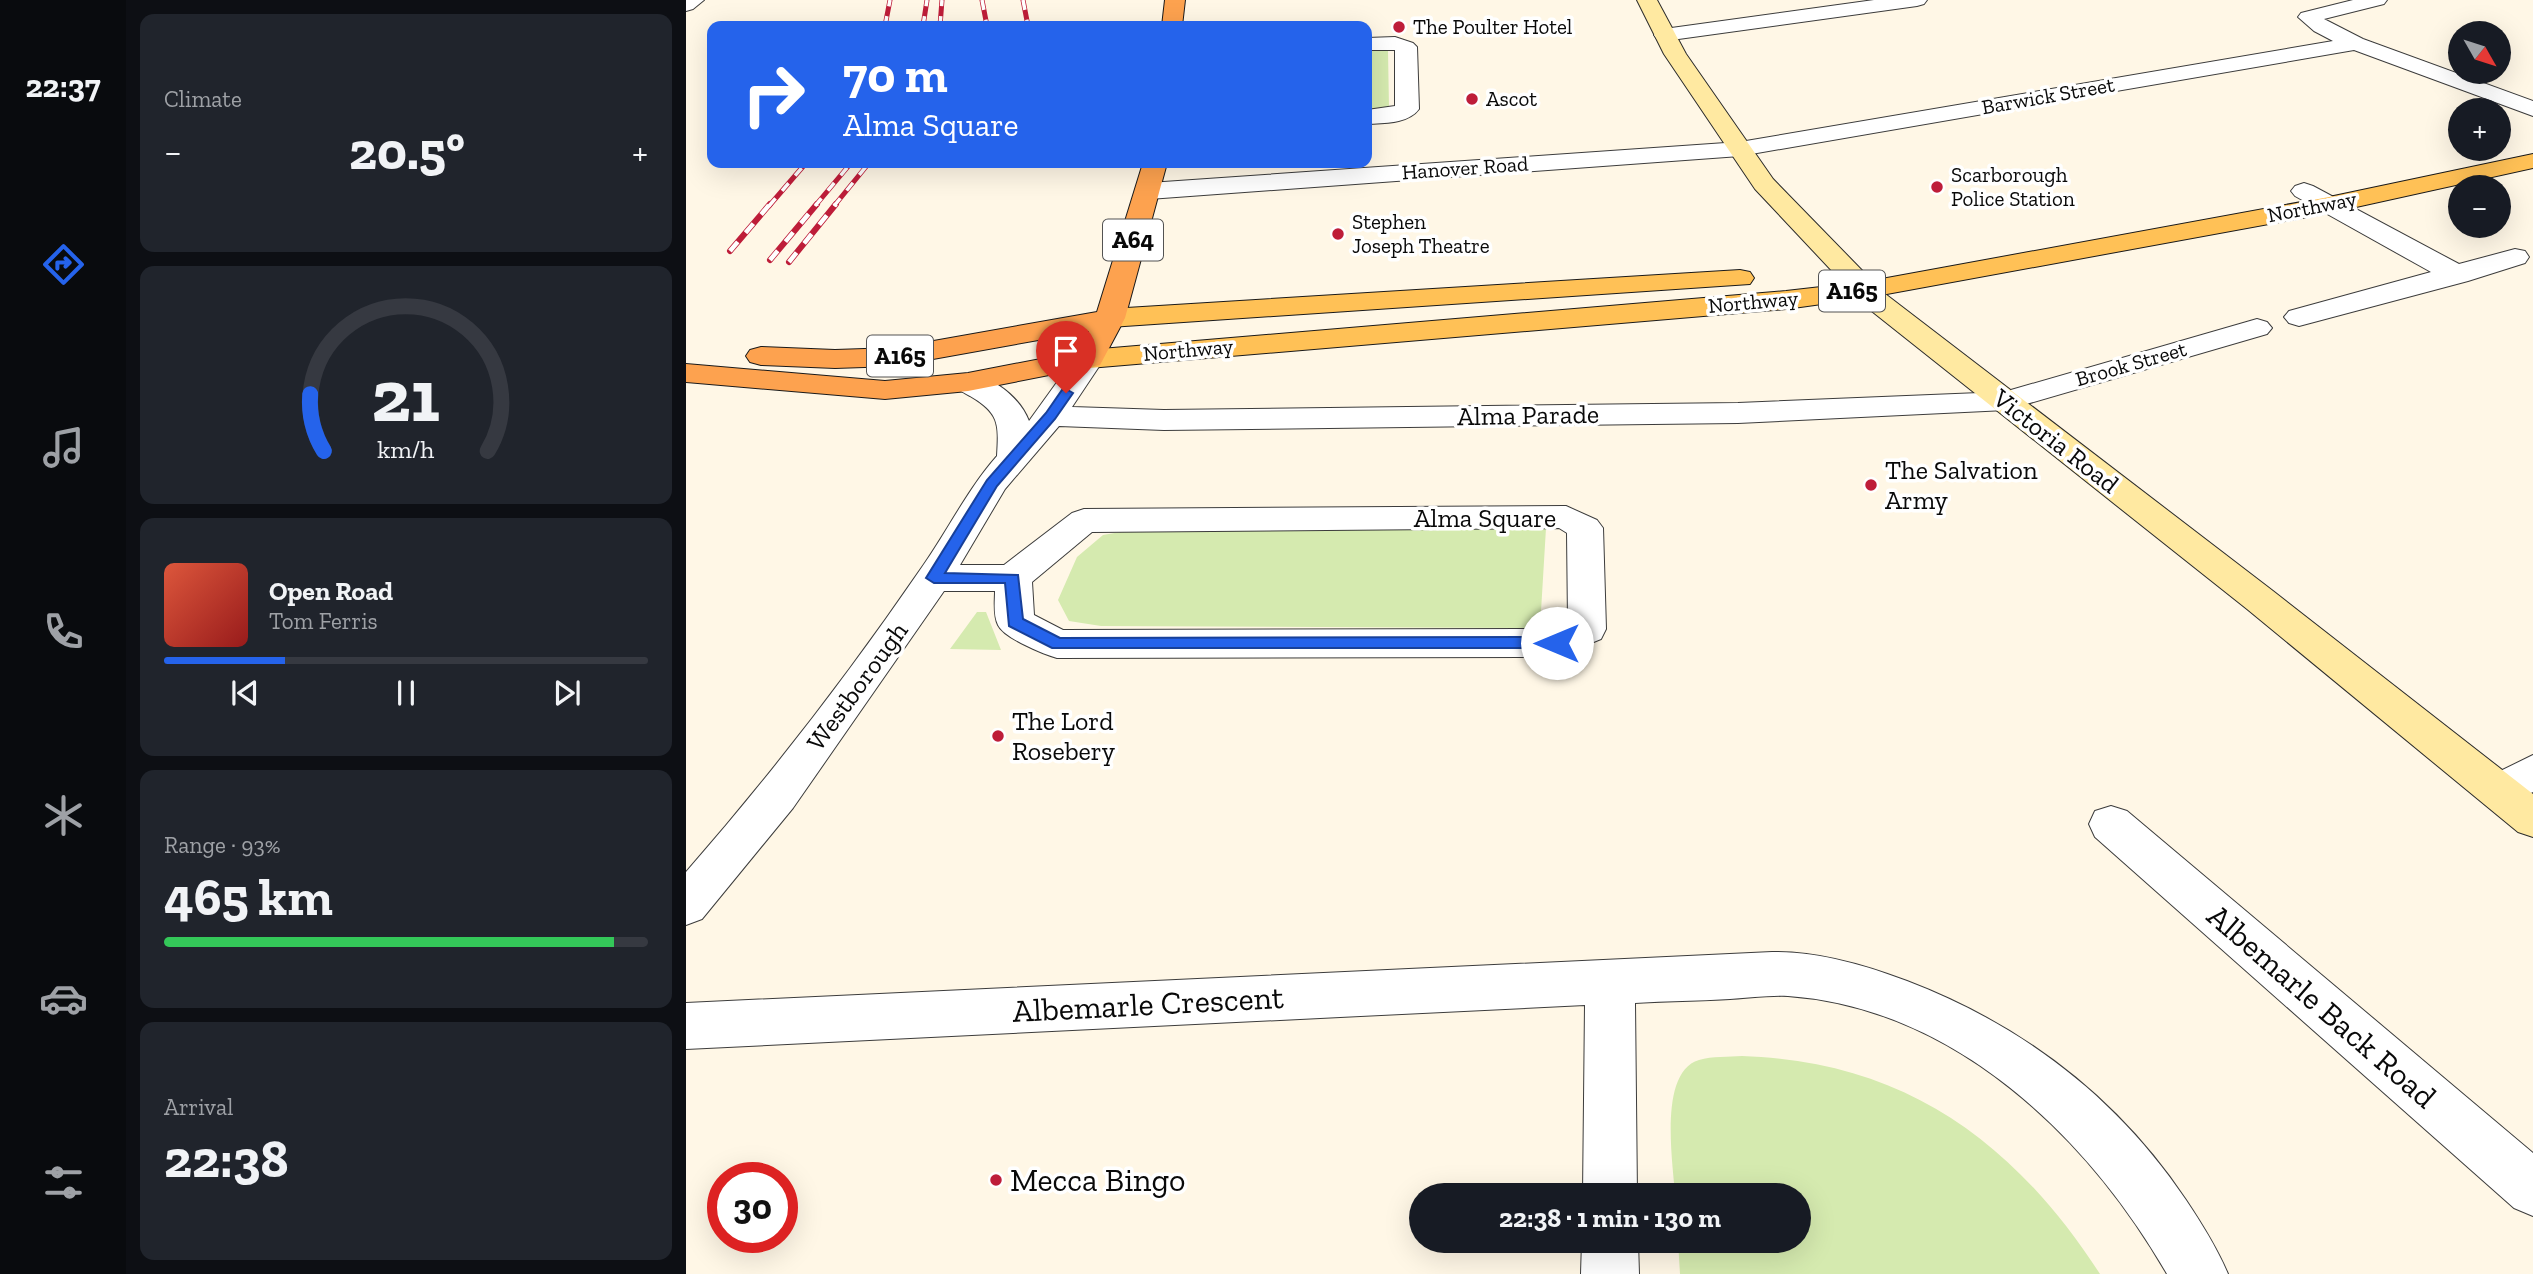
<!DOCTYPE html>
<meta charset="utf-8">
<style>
:root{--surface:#171b24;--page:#20242c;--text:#f1f3f6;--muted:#9ea1a6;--line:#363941;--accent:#2563eb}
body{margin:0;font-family:"Zilla Slab",serif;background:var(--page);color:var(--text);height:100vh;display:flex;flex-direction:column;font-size:26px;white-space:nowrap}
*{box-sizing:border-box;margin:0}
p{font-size:23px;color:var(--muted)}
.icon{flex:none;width:38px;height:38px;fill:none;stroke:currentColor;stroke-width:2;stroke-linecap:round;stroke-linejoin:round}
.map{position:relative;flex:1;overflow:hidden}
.drawer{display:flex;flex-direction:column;gap:14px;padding:14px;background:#0d0f14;width:560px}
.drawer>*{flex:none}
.guide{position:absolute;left:21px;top:21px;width:665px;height:147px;border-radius:14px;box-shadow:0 7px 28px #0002;background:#2563eb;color:#fff;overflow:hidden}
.needle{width:46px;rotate:129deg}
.fabs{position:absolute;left:1762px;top:21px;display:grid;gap:14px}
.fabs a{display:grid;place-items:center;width:63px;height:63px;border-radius:50%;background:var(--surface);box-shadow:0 7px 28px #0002;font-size:35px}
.speed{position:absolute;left:21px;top:1162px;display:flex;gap:14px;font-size:35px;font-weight:700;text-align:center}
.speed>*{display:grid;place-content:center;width:91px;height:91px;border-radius:50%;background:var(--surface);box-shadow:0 7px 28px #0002;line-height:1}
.speed .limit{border:10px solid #d22;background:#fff;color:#111}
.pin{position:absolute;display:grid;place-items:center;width:60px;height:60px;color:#fff;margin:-72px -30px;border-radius:50% 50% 50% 0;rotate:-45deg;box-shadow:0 0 7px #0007}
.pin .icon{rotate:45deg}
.me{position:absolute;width:77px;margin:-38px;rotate:270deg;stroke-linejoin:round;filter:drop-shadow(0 0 5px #0008)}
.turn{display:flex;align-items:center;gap:24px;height:147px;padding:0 21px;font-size:32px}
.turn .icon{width:91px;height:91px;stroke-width:2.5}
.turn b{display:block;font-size:49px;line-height:60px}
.big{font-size:52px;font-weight:700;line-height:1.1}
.drawer .tile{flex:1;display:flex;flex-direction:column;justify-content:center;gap:10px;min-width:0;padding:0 24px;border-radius:14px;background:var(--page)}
.drawer .dial{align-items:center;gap:0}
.dial svg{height:182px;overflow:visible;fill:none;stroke:var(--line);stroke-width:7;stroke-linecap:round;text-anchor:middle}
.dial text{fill:var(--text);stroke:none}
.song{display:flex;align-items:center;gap:21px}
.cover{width:84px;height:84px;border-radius:10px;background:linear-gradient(135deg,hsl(10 70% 55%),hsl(0 70% 35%))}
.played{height:7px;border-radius:4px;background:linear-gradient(90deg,var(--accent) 25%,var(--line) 25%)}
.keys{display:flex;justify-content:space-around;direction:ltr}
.heat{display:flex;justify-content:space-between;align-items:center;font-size:38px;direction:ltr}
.charge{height:10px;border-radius:5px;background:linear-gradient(90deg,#34c759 93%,var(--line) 0)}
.trip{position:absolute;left:723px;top:1183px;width:402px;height:70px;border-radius:35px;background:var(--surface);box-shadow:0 7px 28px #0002;font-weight:700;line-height:70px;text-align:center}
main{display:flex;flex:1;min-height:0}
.tab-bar{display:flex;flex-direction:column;width:126px;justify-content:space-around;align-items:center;background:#090b0e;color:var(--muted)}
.tab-bar .icon{width:49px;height:49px}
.tab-bar .selected{color:var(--accent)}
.tab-bar b{font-size:32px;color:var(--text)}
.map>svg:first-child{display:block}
</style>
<main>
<nav class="tab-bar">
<b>22:37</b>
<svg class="icon selected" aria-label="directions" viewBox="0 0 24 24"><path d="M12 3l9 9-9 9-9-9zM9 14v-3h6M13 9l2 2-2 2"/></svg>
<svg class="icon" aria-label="music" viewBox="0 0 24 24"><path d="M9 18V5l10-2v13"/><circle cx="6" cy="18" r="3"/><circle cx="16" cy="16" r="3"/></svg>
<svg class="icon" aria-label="phone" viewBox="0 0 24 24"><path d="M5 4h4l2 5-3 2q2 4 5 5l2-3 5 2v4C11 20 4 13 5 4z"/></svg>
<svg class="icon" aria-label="climate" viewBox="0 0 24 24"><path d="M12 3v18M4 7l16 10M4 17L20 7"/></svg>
<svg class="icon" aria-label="car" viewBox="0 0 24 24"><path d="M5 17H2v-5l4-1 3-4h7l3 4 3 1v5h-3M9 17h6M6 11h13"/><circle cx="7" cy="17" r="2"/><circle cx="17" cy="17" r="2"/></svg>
<svg class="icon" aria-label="filters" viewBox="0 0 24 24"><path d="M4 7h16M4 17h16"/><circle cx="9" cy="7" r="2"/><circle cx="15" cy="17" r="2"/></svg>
</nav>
<section class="drawer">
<div class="tile"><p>Climate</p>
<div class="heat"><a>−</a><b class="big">20.5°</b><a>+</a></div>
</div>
<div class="tile dial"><svg viewBox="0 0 100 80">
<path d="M14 69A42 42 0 1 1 86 69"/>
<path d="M14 69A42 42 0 0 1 8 44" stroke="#2563eb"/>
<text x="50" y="56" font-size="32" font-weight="700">21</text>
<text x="50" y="72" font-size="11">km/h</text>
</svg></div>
<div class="tile">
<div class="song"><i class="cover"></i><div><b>Open Road</b><p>Tom Ferris</p></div></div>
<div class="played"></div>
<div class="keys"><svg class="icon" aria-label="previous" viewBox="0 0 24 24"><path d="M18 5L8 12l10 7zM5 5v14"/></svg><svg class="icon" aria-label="pause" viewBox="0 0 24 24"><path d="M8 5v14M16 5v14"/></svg><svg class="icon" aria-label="next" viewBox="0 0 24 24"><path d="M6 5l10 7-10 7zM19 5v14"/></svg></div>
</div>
<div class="tile"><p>Range · 93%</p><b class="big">465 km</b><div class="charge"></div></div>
<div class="tile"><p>Arrival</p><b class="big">22:38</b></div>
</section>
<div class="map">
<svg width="1847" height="1274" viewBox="0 0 1847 1274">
<rect width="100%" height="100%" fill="#fff7e6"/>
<path fill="#d5eaaf" d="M702,50L703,108L681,110V51Z
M463,527L860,528L854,628L415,626L383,621L372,600L391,557L417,535Z
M291,612H300L315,650L264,649Z
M1056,1056C1218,1061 1328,1141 1414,1274H994L992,1241H1113V1195H989C987,1163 972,1072 1013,1060C1026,1056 1043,1057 1056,1056Z"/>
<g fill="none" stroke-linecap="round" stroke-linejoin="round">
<defs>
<path id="minor" d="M0,0H18L7,9L0,11Z
M1188,0H1241L1238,4L1231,6L978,41L971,39L968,35L971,31L978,29Z
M1667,0H1701L1698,4L1638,19L1677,39L1847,101V116L1668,50L1054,156L463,199L454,196L450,191L454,186L463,183L1054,142L1647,41L1628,31L1612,17L1615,13Z
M709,37L727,43L731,47L733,109C722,124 698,123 681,124V110L709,106V50H681V38Z
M1618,183L1627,186L1773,264L1829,249L1839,251L1843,257L1839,263L1782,281L1613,326L1603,323L1598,317L1603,311L1745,272L1609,196L1605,191L1609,186Z
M1571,319L1581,322L1586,328L1581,334L1320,410L1052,423L478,430L373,426L319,489L274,565H318L386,513L398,509L880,506L911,520L917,528L920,629L915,639L871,657L371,658C357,654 318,638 312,625C307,615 309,601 309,591H258L107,808L16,919L0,925V872C84,776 162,675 234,570C261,532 281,490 311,456C313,423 313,413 284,396C276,392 271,389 266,382L271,375C299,369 333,395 343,421L392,353L403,350L414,353L418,359L386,407L478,410L1052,403L1318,392ZM873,528L881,533L882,622L866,629L377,630L348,615L346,582L406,532Z
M1847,755V792L1813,808L1798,803L1791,791L1798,779Z
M1425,806L1441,811L1847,1153V1216L1828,1208L1409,837L1403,824L1409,811Z
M1086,952C1131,951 1179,965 1221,981C1336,1025 1431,1097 1500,1200C1516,1224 1531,1248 1542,1274H1481C1402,1137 1269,1008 1102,996C1083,995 1063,998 1044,999C1012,1001 980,1001 949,1003L951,1195H897L899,1005L0,1049V1003Z
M896,1241H952L953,1274H895Z"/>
<path id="secondary" d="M951,0H971L1000,54L1087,179L1198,293L1587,591L1847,794V837L1832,832L1561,609L1178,305L1069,189L978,54Z"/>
<path id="primary" d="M1847,154V168L1643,213L1179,298L1100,309L403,368L392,365L388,359L392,353L403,350L1100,291L1179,282L1643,197Z
M1054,270L1064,272L1068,278L1064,284L424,327L414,324L409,318L414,312L424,309Z"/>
<path id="trunk" d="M479,0H499L496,26H476Z
M457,163H481L439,318L414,365L282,391L199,399L0,382V364L199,381L282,373L391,352L403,331L208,366L149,368L75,365L64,362L60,356L64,350L75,347L149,350L208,348L411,312Z"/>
</defs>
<use href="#minor" stroke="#3c3c3c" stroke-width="2"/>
<use href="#secondary" stroke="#2b2b2b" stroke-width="2"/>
<use href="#primary" stroke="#1a1a1a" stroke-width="2"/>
<use href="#trunk" stroke="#1a1a1a" stroke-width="2"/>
<use href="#minor" fill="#fff" fill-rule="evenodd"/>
<use href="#secondary" fill="#ffe9a1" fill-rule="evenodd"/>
<use href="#primary" fill="#ffc156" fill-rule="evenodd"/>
<use href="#trunk" fill="#fda24f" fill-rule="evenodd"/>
<defs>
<path id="rail-far1" d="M296,0L301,26
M337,0L342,26
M199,26L204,0
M237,26L241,0
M254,26L256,0
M83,206L120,163
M129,206L165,163
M148,206L183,163"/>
<path id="rail" d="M44,251L84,204
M84,260L131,204
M103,262L150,204"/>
</defs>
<use href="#rail-far1" stroke="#be1d39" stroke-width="5"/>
<use href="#rail" stroke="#be1d39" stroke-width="6"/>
<use href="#rail-far1" stroke="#fff" stroke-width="3.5" stroke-dasharray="10" stroke-linecap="butt"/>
<use href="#rail" stroke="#fff" stroke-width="4.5" stroke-dasharray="12" stroke-linecap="butt"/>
</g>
<path fill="#2563eb" stroke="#184099" stroke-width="2" d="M380,389L387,393L369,419L311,486L259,573L332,575L337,619L374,638L871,637L879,643L871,648H366L323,626L319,583H248L240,578L301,480L360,413L376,390Z"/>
<g fill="#be1d39" stroke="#fff" stroke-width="2.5">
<circle cx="713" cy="27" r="7"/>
<circle cx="786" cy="99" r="7"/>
<circle cx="1251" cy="187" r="7"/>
<circle cx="652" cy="234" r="7"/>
<circle cx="1185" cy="485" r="7"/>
<circle cx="312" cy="736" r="7"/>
<circle cx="310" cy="1180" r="7"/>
</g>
<g text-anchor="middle" stroke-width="7" stroke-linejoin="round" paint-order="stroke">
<g font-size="21" fill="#090909" stroke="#fff" text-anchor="start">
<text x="727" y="34">The Poulter Hotel</text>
<text x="800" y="106">Ascot</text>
<text x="1265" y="182">Scarborough<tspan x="1265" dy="24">Police Station</tspan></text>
<text x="666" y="229">Stephen<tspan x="666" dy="24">Joseph Theatre</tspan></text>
</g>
<g font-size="21" fill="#090909" stroke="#fff">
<text transform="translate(1362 96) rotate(-10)" y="7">Barwick Street</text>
<text transform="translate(779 168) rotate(-4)" y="7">Hanover Road</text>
<text transform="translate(1626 207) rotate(-11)" y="7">Northway</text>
<text transform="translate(1067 302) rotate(-5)" y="7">Northway</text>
<text transform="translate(502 350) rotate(-5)" y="7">Northway</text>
<text transform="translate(1445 364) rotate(-16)" y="7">Brook Street</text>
</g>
<g fill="#fff" stroke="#535353" stroke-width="2">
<rect x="417" y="219.5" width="60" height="41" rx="5"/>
<rect x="1133" y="270.5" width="66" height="41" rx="5"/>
<rect x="181" y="335.5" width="66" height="41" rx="5"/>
</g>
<g font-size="24" font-weight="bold" fill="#090909">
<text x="447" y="248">A64</text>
<text x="1166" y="299">A165</text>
<text x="214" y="364">A165</text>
</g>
<g font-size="26" fill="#090909" stroke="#fff">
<text transform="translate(842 415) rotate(-1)" y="9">Alma Parade</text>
<text transform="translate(1370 441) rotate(38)" y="9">Victoria Road</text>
<text x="799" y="527">Alma Square</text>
<text transform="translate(171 686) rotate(-54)" y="9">Westborough</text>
</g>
<g font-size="26" fill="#090909" stroke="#fff" text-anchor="start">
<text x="1199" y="479">The Salvation<tspan x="1199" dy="30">Army</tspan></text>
<text x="326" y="730">The Lord<tspan x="326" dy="30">Rosebery</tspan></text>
</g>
<g font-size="32" fill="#090909" stroke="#fff">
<text transform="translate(462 1004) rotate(-3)" y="11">Albemarle Crescent</text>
<text transform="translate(1636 1006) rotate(41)" y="11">Albemarle Back Road</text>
</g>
<g font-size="32" fill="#090909" stroke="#fff" text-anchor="start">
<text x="324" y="1191">Mecca Bingo</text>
</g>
</g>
</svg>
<div class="fabs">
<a><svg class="needle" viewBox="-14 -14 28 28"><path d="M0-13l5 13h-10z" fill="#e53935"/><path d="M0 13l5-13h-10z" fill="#9ea1a6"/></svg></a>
<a>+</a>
<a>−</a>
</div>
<div class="speed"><div class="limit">30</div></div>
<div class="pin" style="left:380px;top:393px;background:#d93025"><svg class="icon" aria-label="arrive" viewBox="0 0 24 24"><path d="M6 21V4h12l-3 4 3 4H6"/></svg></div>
<svg class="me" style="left:871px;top:643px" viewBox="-20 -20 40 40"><circle r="19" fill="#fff"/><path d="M0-13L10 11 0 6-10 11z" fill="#2563eb"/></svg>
<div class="trip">22:38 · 1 min · 130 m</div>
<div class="guide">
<div class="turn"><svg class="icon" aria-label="right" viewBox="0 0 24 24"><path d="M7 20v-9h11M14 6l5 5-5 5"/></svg><div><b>70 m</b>Alma Square</div></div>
</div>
</div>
</main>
